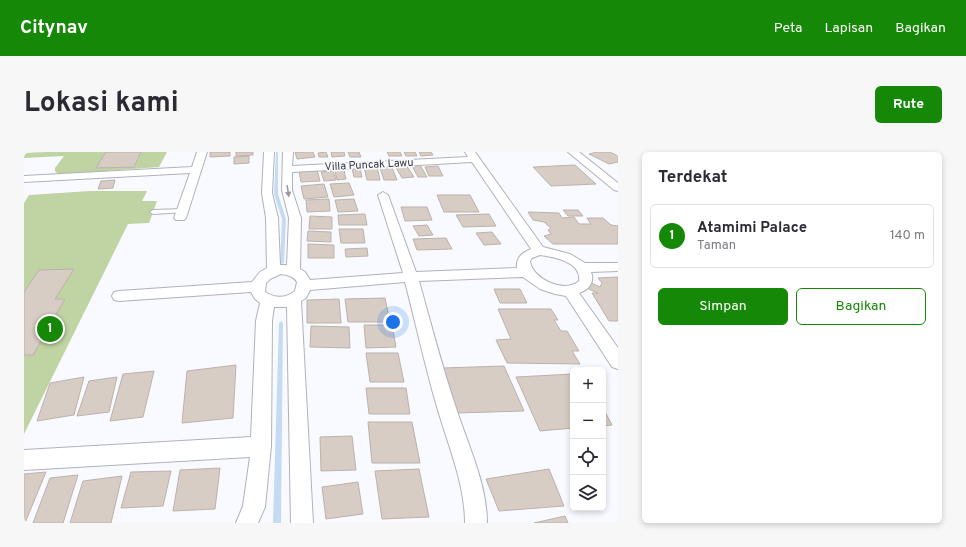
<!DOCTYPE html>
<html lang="id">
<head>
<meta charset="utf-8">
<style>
	:root { --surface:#fff; --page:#f7f7f7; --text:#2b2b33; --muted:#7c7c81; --line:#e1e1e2; --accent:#168807 }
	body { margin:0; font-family:Overpass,sans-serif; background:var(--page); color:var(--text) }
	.controls { position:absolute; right:12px; bottom:12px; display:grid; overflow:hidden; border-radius:6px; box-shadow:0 2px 6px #0003 }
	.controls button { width:36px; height:36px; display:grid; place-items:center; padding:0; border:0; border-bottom:1px solid var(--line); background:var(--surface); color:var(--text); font:20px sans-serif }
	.you { position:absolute; left:369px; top:170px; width:14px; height:14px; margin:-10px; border:3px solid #fff; border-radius:50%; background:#1a73e8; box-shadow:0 0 0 6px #1a73e833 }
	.badge { display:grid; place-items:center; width:26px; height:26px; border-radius:50%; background:var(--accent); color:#fff; font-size:13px; font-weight:700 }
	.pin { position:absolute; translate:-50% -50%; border:2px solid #fff; box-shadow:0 1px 4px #0006 }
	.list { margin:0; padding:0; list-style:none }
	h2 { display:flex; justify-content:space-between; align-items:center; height:52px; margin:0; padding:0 16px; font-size:17px }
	h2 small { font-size:13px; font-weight:400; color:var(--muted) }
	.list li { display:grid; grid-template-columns:26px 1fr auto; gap:12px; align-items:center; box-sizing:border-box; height:64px; margin:0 8px 8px; padding:0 8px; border:1px solid var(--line); border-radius:6px }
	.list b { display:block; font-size:15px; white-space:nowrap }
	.list p { margin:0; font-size:13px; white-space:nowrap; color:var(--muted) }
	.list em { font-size:13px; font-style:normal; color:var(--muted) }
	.actions { display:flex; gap:8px; padding:12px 16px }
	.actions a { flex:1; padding:9px 0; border:1px solid var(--accent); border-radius:6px; text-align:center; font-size:14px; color:var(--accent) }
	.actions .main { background:var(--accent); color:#fff }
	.icon { flex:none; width:22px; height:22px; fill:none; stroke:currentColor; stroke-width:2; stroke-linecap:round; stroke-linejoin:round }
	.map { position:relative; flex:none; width:594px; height:371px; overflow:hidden; border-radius:6px }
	header { display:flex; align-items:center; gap:24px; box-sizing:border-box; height:56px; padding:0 20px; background:var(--accent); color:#fff }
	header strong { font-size:19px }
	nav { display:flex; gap:22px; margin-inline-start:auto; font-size:14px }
	.intro { display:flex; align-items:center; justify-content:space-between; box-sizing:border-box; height:96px; padding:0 24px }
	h1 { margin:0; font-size:28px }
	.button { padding:10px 18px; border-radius:6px; background:var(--accent); color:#fff; font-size:14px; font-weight:700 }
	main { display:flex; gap:24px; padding:0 24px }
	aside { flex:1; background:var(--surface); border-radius:6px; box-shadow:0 2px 6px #0003 }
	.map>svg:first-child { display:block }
	.green { fill:#c0d3a2 }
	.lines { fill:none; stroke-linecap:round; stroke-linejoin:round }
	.stream { fill:#c4dbf3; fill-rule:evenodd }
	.building { fill:#d7cdc5; stroke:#bcb2aa }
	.lane-casing { stroke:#afb2bd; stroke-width:2 }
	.street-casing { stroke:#afb2bd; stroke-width:2 }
	.lane { fill:#fff; fill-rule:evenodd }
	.street { fill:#fff; fill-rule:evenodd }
	.oneway { fill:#9a9a9c }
	.labels { text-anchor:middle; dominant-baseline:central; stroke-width:3.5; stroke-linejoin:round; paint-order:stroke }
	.far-street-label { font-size:11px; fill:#34353a; stroke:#f8faff }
</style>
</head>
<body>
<header>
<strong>Citynav</strong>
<nav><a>Peta</a><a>Lapisan</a><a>Bagikan</a></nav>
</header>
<div class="intro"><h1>Lokasi kami</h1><a class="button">Rute</a></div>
<main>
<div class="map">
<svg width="594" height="371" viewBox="0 0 594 371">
	<rect width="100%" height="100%" fill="#f8faff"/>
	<g class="green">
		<path d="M23 0H143L135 15 40 22H34L31 19V16L40 4 0 6V1Z"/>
		<path d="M66 39H123L118 49H133L125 71 104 72 0 282V51L5 43Z"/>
	</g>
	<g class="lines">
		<g class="stream">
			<path d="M252 0H254V42L262 67 260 111 258 112 256 111 258 67 250 42Z"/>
			<path d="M257 169 259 171 257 371H249L255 171Z"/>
		</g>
	</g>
	<g class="building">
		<path d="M82 0H117L110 15 72 16Z"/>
		<path d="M186 0H206V4L186 5Z"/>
		<path d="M212 0H229V3L212 4Z"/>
		<path d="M271 0H289L291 5 273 7Z"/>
		<path d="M302 0 304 5H295L294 1Z"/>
		<path d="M307 0H320L321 4 308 5Z"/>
		<path d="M324 0H335L337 5H326Z"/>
		<path d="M363 0H376L378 4H365Z"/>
		<path d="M380 0H391L393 4H382Z"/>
		<path d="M395 0H407L409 3 397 4Z"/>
		<path d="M573 0H586L594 4V10L585 12 565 2Z"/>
		<path d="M225 4V11L210 12V5Z"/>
		<path d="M355 13H367L373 28H360Z"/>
		<path d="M382 13 390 25 378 26 371 14Z"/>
		<path d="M396 13 403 25H394L388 14Z"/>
		<path d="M551 13 572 32 527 34 509 15Z"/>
		<path d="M319 14 322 27 313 28 310 15Z"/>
		<path d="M414 14 419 24H405L401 15Z"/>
		<path d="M340 15H353L356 28H343Z"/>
		<path d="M328 16H336L338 25H330Z"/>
		<path d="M293 18 296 29 277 30 275 19Z"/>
		<path d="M309 19 312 28 300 29 297 20Z"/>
		<path d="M91 28 89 36 74 37 77 29Z"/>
		<path d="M325 31 330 43 310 45 306 32Z"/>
		<path d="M300 32 304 45 280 47 277 34Z"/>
		<path d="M413 43H446L455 60H420Z"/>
		<path d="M305 47 306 59 283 60 282 48Z"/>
		<path d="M330 47 334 59 314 60 311 48Z"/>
		<path d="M377 55H403L408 68 381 69Z"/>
		<path d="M539 58H554L559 64H544Z"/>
		<path d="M504 60 535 61 538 66 550 65 555 72H567L563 66H579L587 73 594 74V92H529L520 84 527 82 524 78 527 76 520 70 509 68Z"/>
		<path d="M341 62 343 73H315L314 63Z"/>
		<path d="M465 62 472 74 439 75 432 63Z"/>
		<path d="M286 64 308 65V77H285Z"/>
		<path d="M403 73 409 83 395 84 389 74Z"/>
		<path d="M315 77H339L341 91H317Z"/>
		<path d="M284 79 307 80V90L283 89Z"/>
		<path d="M468 80 477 92 460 93 452 81Z"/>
		<path d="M422 86 428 97 393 98 389 87Z"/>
		<path d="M284 92 310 93V106H284Z"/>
		<path d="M343 96 344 104 322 105 321 97Z"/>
		<path d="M50 117 31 147H41L9 203H0V140L15 118Z"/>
		<path d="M594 125V169H585L568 141H574L560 135 563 129 576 135 578 131 574 126Z"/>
		<path d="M470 137H496L503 151H476Z"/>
		<path d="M361 146 366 170H324L321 147Z"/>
		<path d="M315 147 317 171H283V148Z"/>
		<path d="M474 157H527L534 168H530L537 179H543L555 199H548L556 212 483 211 472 188 487 187Z"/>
		<path d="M340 173H368L372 195 342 196Z"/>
		<path d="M287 174 325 175 326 196 286 195Z"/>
		<path d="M342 201H374L380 230H346Z"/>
		<path d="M212 213 209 266 158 271 163 219Z"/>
		<path d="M480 214 500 259 432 261 418 216Z"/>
		<path d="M130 219 119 265 86 269 99 222Z"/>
		<path d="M549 222V276L516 279 492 225Z"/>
		<path d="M60 225 50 263 13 269 26 231Z"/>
		<path d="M93 225 85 260 53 264 65 229Z"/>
		<path d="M342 236H382L386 262H345Z"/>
		<path d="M579 256 588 273 579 274Z"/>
		<path d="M344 270H388L396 311H348Z"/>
		<path d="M328 284 332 318 297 319 296 285Z"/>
		<path d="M196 316 191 357 149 359 156 318Z"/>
		<path d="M395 317 405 365 358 367 351 319Z"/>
		<path d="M525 317 540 354 475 359 462 327Z"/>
		<path d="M147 319 139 354 97 356 107 320Z"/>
		<path d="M22 320 1 371H0V322Z"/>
		<path d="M54 323 39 371H9L26 326Z"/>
		<path d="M98 324 87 371H46L59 329Z"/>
		<path d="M334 330 339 362 302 367 298 335Z"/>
		<path d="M541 364 544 371H510Z"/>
	</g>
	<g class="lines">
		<g class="lane-casing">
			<path id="lane" d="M159 57 162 59 161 60 129 62 126 60 129 58Z"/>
		</g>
		<g class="street-casing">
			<g id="street">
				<path d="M173 0H183L162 66 160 68H152L150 66 166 21 0 30V24L168 15Z"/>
				<path d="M240 0H250L248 41 254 66 256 113H263L265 66 258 38 259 0H269L268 14 444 5 441 0H451L519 95 546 102 561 111H594V119L567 120C571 130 565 138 555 141L594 196V217L588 215 542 144 531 142 516 137 499 125 395 129C407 172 418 214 432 256 444 293 463 332 463 371H441C441 332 424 293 413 255 401 214 392 172 381 130L286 138 282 146 277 149 289 371H267L263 155H250L248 169 247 294 241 355 234 371H212L219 354 226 305 0 318V298L227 285 232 169 236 151 231 147 227 140 95 149 90 148 88 144 90 140 95 139 228 130 236 120 243 116 242 66 238 41ZM448 10 507 97C498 101 492 105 493 116L392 120 364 43 359 40 354 43 379 121 286 128 281 120 276 117 277 66 268 38V20ZM516 103C530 105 558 110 555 129 541 142 508 127 506 109L508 106ZM257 122C263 123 270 124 273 130L271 139C262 146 252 147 241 140L242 131 246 127Z"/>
				<path d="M544 0H555L594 31V39L590 38Z"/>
			</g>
		</g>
		<use href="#lane" class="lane"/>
		<use href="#street" class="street"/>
	</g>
	<defs><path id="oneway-solid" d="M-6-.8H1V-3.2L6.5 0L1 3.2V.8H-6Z"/></defs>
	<use class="oneway" href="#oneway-solid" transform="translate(264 39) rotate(81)"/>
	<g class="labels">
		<g class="far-street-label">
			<text transform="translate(345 13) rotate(-3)">Villa Puncak Lawu</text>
		</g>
	</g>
</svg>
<div class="controls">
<button>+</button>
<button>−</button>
<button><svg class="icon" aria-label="locate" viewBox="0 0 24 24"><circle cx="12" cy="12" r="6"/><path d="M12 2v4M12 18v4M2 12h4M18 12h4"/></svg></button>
<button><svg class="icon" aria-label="layers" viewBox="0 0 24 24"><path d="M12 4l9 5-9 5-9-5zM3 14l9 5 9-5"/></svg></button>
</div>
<div class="you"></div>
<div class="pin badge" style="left:26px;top:177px">1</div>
</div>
<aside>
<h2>Terdekat<small></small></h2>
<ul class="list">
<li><span class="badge">1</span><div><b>Atamimi Palace</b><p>Taman</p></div><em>140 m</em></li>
</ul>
<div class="actions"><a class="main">Simpan</a><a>Bagikan</a></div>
</aside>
</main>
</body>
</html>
